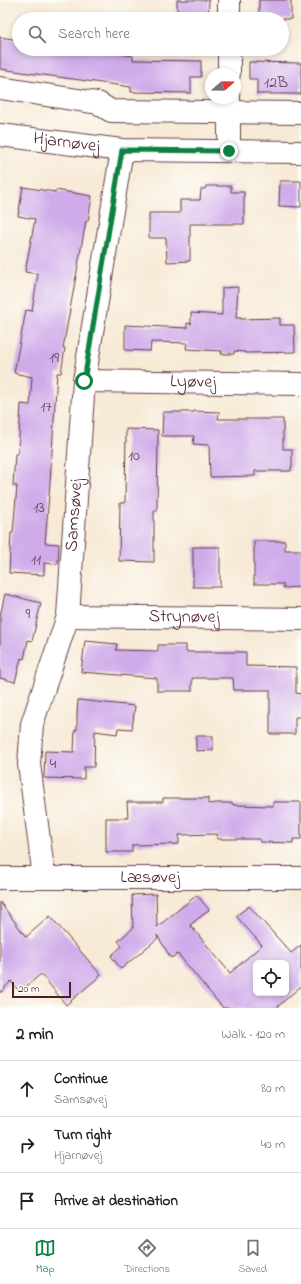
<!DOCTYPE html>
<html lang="en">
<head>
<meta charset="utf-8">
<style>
	:root { --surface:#fff; --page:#f2f2f2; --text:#202124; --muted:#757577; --line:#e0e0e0; --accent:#0b8043 }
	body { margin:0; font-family:"Indie Flower",sans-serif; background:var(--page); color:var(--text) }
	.controls { position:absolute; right:12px; bottom:12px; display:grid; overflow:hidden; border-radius:6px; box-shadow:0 2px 6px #0003 }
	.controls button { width:36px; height:36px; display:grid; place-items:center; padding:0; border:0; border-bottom:1px solid var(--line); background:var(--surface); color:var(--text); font:20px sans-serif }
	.compass { position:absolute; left:205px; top:68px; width:36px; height:36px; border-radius:50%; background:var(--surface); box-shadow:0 2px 6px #0003; rotate:70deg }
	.scale { position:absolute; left:12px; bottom:10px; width:59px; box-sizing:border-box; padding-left:4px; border:2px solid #4a1f2b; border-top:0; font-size:11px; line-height:14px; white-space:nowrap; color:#4a1f2b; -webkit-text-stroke:3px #fdfcf7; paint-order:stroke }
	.stop { position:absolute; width:12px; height:12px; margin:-9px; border:3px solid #0b8043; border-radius:50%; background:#fff }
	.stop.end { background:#0b8043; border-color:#fff; box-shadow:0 1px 4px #0008 }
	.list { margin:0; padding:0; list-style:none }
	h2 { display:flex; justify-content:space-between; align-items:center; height:52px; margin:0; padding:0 16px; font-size:17px }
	h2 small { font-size:13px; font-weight:400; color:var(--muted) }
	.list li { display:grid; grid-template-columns:26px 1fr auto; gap:12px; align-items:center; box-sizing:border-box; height:56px; padding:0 16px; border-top:1px solid var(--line) }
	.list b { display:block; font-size:15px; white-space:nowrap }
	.list p { margin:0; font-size:13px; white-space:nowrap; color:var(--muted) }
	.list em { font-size:13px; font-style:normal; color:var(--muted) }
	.icon { flex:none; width:22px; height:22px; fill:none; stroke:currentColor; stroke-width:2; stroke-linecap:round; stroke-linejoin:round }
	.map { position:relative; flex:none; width:301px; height:1008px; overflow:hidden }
	.search { position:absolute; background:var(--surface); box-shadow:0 2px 6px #0003; left:12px; right:12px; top:12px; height:44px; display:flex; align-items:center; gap:10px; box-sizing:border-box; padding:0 14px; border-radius:22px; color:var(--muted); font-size:15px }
	.sheet { height:220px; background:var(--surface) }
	nav { display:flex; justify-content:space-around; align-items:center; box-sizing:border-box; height:56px; border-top:1px solid var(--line); background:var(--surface); font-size:11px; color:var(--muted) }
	nav a { display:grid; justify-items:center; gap:2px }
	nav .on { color:var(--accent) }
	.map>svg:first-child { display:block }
	.building { fill:#cfabea; fill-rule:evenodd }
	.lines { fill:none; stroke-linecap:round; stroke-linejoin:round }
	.minor-casing { stroke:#643d45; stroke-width:24 }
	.minor { stroke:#fff; stroke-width:22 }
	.route { stroke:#0b8043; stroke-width:5 }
	.labels { text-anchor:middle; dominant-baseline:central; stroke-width:3; stroke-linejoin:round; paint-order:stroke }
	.number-label { font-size:16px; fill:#6b425b }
	.street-label { font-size:18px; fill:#4a1f2b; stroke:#fdfcf7 }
</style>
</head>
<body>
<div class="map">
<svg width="301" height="1008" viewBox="0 0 301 1008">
	<rect width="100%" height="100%" fill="#fdfcf7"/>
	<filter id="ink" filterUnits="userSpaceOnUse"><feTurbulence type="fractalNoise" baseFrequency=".025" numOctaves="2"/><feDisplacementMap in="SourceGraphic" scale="8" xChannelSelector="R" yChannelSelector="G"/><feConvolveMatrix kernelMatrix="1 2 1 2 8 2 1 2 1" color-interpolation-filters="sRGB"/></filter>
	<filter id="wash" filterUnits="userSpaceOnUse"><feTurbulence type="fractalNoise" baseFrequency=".012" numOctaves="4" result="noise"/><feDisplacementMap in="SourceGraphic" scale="16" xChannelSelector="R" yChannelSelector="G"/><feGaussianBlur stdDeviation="0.9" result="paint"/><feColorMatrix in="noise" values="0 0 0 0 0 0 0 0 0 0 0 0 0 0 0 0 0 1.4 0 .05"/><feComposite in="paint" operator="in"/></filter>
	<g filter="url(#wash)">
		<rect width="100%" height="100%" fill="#f7ead6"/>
		<g id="blocks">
			<g class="building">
				<path d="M177 0H209L208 19H177Z"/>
				<rect x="259" y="0" width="32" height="19"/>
				<path d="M0 37 19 40V49H85L133 56V60L201 61V77H191V93L131 92V87L0 69Z"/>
				<path d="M249 62 301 63V94H257V79H249Z"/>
				<path d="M280 181H301V207L279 206Z"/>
				<path d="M206 186H231V192H244V224H190V261L167 262 166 238H149V213H180V200H200L201 189H205Z"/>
				<path d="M23 187 55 192 56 190 92 196 88 221H86L63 348H65L61 373H57L50 483 45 543 59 544 58 564 44 563V575L9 573 11 533H13L17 486H13L15 454H18L21 404 30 405 32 377 14 373 26 310 32 311 38 274 25 272 35 219 18 216Z"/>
				<path d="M238 287 236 318H241V319L280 318V325H294L295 352 245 353V352L234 351V354H221L222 351 186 349 187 343 151 342 150 351 125 350V325L187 328V323L191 324V313L222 315V288Z"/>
				<path d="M194 411 219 412 218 419H283V449H292V467H291V471H255V476L210 477 209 445 193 444 194 436H162L163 412H194Z"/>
				<path d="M126 429 158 430 157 511H154V562L119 561 120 503H125Z"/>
				<path d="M254 541H285V550H301V587L283 588V584H254Z"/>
				<rect x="193" y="547" width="27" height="40"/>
				<path d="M5 594 41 603 32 641 28 640 24 659 21 658 15 682 0 678V616Z"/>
				<path d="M85 641 117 644 116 650 158 651V645H186V652H246V666L296 667V693L301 694V717H295V734H270V690H234L233 678H192V691H157V678L81 672Z"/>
				<path d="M78 700 135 706 132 729 118 728 117 734 95 731 94 767H84V779L44 778 45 751 74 752 75 730H77V714Z"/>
				<path d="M196 736H213V750L196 751Z"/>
				<path d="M163 798H208V804L218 803H233V805L273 806V802H301V839H293V843L260 842V839H217V834L179 835V844L132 845V852H106V818H128L127 802H163Z"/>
				<path d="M156 894 157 927 197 895 209 910 190 925 230 973 262 945 236 916 249 906 291 953 301 945V986L276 1008H223L178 954 171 958 157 935 158 938 121 969 111 956 122 946 118 941 133 928 132 895ZM256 963H286V993H256Z"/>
				<path d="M0 902 26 937 50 916 101 975 66 1005 41 974 22 990 20 987 18 990 11 981 0 993Z"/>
			</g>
		</g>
	</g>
	<g filter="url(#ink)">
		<use href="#blocks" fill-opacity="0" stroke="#643d45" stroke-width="1"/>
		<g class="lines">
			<g class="minor-casing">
				<g id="minor">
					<path d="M229 0V19"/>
					<path d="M229 49V74"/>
					<path d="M0 88 98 103 111 111 301 113"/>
					<path id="s1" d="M0 135 122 150 301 152"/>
					<path d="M229 151V98"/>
					<path id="s2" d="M84 381 301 384"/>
					<path id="s3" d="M68 616 301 619"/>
					<path id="s4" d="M44 877 29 764 32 724 68 616 84 381 122 150"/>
					<path id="s5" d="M0 878H301"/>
				</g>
			</g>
			<use href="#minor" class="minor"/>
		</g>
	</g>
	<g class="lines" filter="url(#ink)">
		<path class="route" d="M84 381 122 150 229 151"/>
	</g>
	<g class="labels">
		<g class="number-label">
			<text x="276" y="83">12B</text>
			<text x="54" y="358">19</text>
			<text x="46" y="407">17</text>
			<text x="134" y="456">10</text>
			<text x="39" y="508">13</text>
			<text x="36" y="560">11</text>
			<text x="28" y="614">9</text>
			<text x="53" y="764">4</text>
		</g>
		<g class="street-label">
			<text stroke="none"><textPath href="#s1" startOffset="67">Hjarnøvej</textPath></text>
			<text stroke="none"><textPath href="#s2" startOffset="109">Lyøvej</textPath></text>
			<text stroke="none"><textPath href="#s4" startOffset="369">Samsøvej</textPath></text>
			<text stroke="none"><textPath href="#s3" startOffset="116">Strynøvej</textPath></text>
			<text stroke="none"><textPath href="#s5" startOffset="150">Læsøvej</textPath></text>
		</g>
	</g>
</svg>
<div class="controls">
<button><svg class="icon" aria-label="locate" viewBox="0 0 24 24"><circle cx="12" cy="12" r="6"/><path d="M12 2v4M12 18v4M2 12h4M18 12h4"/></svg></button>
</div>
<svg class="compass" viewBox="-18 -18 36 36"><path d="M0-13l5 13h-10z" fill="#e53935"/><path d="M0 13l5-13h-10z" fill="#757577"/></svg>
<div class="scale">20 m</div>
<div class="stop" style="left:84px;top:381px"></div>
<div class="stop end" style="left:229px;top:151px"></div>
<div class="search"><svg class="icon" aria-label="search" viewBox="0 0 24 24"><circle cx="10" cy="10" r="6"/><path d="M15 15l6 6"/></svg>Search here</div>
</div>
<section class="sheet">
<h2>2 min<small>Walk · 120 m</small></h2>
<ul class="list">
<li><svg class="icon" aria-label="ahead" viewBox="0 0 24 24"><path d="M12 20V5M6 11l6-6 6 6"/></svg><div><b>Continue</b><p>Samsøvej</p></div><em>80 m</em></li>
<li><svg class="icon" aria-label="right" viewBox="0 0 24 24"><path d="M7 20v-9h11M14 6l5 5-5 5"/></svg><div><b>Turn right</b><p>Hjarnøvej</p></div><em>40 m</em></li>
<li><svg class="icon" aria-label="arrive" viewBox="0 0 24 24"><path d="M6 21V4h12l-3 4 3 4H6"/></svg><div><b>Arrive at destination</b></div></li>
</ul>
</section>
<nav>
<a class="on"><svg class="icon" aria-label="map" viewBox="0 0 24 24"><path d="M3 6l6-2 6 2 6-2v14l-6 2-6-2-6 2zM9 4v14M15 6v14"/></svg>Map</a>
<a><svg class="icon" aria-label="directions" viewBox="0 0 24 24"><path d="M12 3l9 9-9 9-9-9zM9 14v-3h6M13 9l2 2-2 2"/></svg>Directions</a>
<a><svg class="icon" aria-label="saved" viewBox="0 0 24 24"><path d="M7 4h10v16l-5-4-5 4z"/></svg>Saved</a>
</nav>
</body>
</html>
